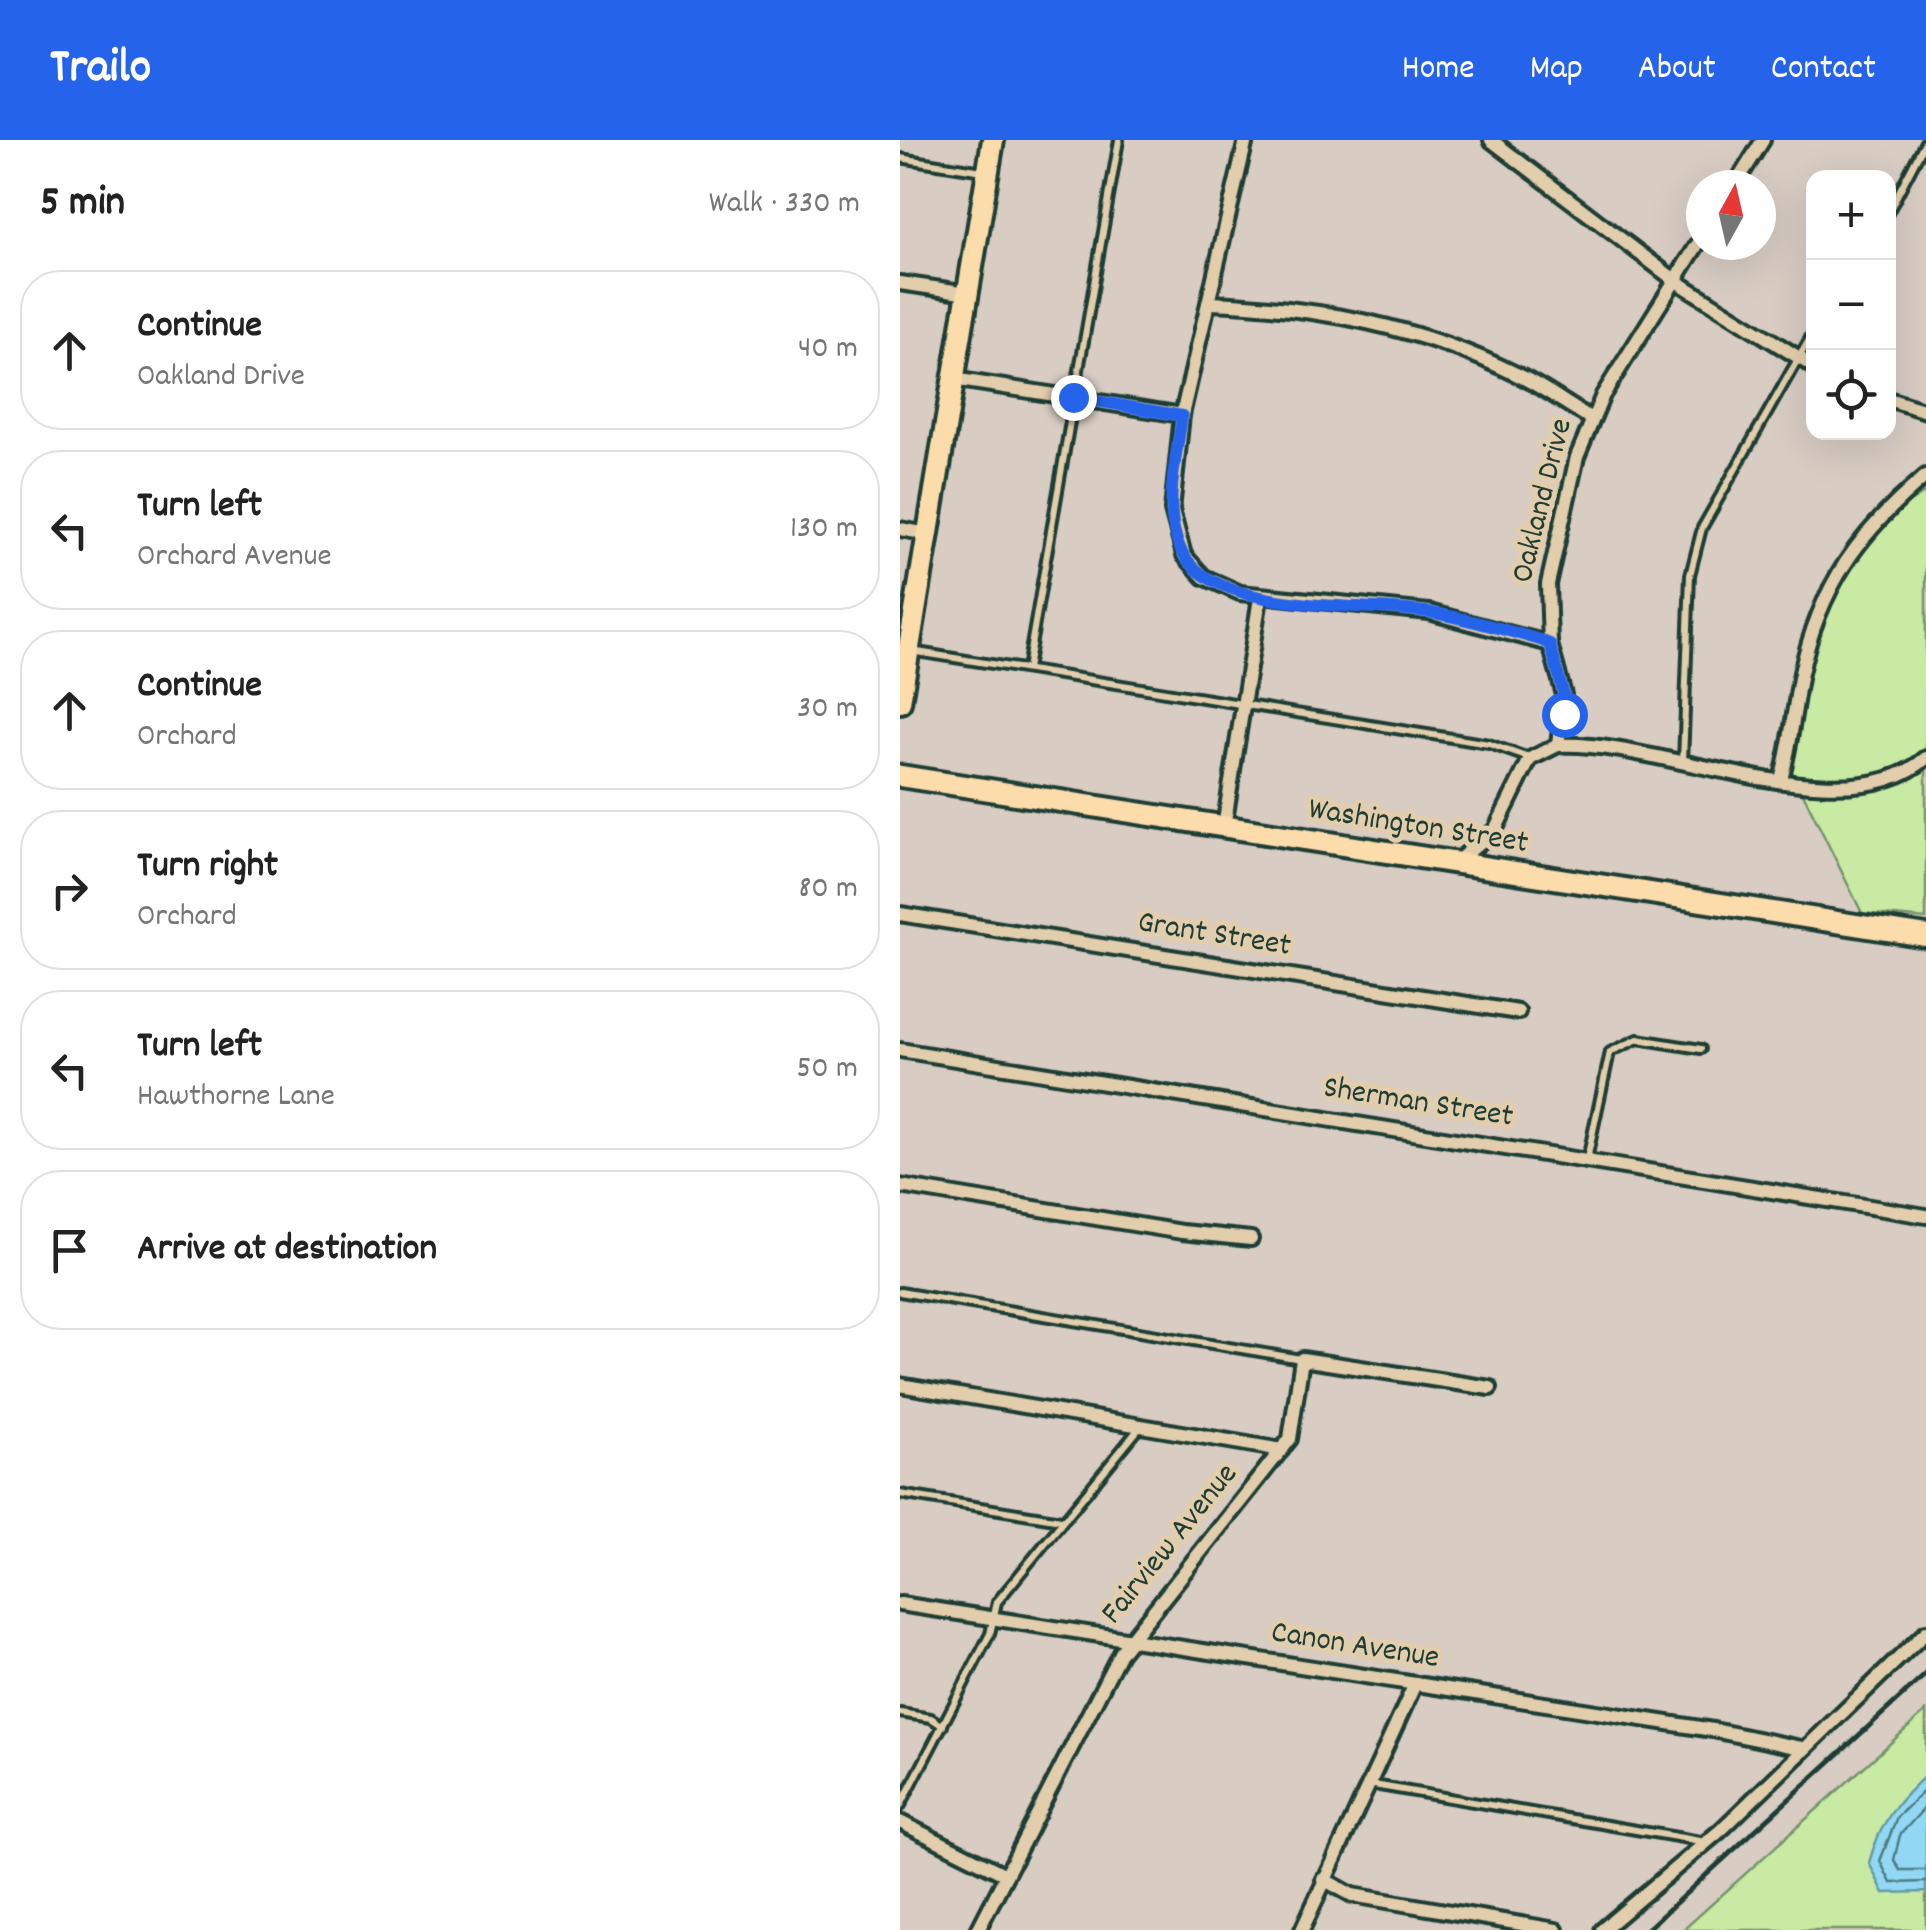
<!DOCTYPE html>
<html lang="en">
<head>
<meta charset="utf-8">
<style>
	:root { --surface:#fff; --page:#f6f6f6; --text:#222; --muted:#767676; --line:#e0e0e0; --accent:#2563eb }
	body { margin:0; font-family:Dekko,sans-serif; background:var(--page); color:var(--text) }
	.controls { position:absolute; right:30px; top:30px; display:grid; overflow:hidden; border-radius:20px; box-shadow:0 10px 40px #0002 }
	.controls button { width:90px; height:90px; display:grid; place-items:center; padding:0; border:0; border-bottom:2px solid var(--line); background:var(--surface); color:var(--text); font:50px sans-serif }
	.compass { position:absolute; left:786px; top:30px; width:90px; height:90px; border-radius:50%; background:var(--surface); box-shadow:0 10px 40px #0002; rotate:8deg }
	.stop { position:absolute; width:30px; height:30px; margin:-22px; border:8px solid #2563eb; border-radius:50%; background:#fff }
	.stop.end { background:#2563eb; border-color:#fff; box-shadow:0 2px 10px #0008 }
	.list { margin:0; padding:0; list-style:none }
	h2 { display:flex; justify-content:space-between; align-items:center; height:130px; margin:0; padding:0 40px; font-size:42px }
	h2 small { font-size:32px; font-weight:400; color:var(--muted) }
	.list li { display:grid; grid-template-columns:65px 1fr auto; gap:30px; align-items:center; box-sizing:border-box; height:160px; margin:0 20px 20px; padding:0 20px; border:2px solid var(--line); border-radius:40px }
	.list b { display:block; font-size:38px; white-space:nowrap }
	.list p { margin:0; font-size:32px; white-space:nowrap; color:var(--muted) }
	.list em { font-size:32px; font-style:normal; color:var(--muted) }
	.icon { flex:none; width:55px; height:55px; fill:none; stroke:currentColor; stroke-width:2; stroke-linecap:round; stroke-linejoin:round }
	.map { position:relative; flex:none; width:1026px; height:1790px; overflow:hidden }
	header { display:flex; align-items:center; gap:60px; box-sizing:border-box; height:140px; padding:0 50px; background:var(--accent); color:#fff }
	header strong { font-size:48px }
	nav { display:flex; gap:55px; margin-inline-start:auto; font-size:35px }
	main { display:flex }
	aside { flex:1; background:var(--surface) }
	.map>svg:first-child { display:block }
	.green { fill:#c9eaa3; stroke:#74946c; stroke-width:2.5 }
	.water { fill:#92d8f4; stroke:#649aa7; stroke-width:2.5 }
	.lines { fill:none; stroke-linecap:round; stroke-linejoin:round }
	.shore { stroke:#4d7b81; stroke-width:2.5 }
	.lane-casing { stroke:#1f3d34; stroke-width:14 }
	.street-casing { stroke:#1f3d34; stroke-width:20 }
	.primary-casing { stroke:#1f3d34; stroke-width:28 }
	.lane { stroke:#e2ceac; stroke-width:6 }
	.street { stroke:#e2ceac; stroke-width:12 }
	.primary { stroke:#fddcac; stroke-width:20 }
	.rail { stroke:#1f3d34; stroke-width:5 }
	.route { stroke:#2563eb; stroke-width:12 }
	.labels { text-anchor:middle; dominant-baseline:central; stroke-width:10; stroke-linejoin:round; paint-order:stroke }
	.street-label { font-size:32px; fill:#1f3d34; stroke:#e2ceac }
</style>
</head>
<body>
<header>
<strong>Trailo</strong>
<nav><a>Home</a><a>Map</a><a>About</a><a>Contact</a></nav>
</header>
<main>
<aside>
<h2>5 min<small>Walk · 330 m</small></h2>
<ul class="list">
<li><svg class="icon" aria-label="ahead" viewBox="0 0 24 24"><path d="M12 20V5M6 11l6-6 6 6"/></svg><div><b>Continue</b><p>Oakland Drive</p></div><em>40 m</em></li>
<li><svg class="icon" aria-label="left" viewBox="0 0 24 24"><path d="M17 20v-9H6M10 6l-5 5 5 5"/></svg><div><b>Turn left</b><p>Orchard Avenue</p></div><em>130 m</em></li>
<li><svg class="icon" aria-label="ahead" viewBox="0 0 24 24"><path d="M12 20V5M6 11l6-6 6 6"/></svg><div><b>Continue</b><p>Orchard</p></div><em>30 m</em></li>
<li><svg class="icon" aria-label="right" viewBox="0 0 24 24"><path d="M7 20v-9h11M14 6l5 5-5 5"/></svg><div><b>Turn right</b><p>Orchard</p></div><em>80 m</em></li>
<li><svg class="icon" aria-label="left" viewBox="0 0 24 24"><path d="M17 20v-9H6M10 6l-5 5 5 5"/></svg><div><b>Turn left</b><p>Hawthorne Lane</p></div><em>50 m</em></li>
<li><svg class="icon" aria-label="arrive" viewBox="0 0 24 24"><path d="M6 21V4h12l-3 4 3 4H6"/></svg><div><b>Arrive at destination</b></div></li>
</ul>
</aside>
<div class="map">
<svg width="1026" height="1790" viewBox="0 0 1026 1790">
	<rect width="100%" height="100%" fill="#d8ccc3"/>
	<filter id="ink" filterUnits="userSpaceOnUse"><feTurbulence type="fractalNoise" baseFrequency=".01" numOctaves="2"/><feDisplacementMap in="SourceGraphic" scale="20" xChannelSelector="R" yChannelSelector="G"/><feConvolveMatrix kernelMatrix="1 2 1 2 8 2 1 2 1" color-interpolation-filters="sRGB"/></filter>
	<g filter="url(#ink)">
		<g class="green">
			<path d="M1026 352V779L962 773 889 625 916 495 946 430 989 375Z"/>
			<path d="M1026 1571V1790H783Z"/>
		</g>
		<path class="water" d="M1026 1635V1752L984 1753 969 1723C980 1682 996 1663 1026 1635Z"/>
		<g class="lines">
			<g class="shore">
				<path d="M1026 1649 997 1677 980 1721 991 1743 1026 1742"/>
				<path d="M1026 1666 1000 1695 994 1720 1000 1730H1026"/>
			</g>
			<g class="lane-casing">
				<g id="lane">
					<path d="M0 18 83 31"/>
					<path d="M988 73 1026 0"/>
					<path d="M11 511 589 604 629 618"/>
					<path d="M127 529 219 0"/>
					<path d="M783 622 790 435 802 388 914 191"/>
					<path d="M687 1019 710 912 738 899 801 909"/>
					<path d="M0 1152 401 1219"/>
					<path d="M0 1354 161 1380"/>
					<path d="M0 1573 31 1578 43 1586"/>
					<path d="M468 1644 806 1702"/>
					<path d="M0 1667 90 1494 97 1462 241 1286"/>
				</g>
			</g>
			<g class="street-casing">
				<g id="street">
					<path d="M346 0 282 275 272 370 284 415 304 437 340 453 529 472 650 504"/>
					<path d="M591 0 776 141 914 227"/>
					<path d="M835 45 863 0"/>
					<path d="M0 143 68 153"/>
					<path d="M309 163C419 167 519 186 618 235 643 247 666 264 690 278"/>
					<path d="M53 239 282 275"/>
					<path d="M988 259 1026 271"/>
					<path d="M0 389 28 394"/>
					<path d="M658 605 664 555 650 504 648 444 677 317 703 255 801 99"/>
					<path d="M881 639C891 605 894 568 901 533 920 446 959 392 1026 336"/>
					<path d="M324 687 360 458"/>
					<path d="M555 723 595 690 630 619 658 605C757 599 946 690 1026 618"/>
					<path d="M0 774 618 872"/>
					<path d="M0 910 1026 1076"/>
					<path d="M0 1046 282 1092 351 1099"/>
					<path d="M0 1245 382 1310"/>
					<path d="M0 1464 813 1590 901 1608"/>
					<path d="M0 1682 106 1735"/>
					<path d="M423 1739 452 1755 656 1790"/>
					<path d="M78 1790 220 1513 390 1299 402 1219 590 1248"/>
					<path d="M402 1790 515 1544"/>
					<path d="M702 1790 821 1690 1026 1492"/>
				</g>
			</g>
			<g class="primary-casing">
				<g id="primary">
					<path d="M0 562 93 0"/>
					<path d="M0 636 1026 796"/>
				</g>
			</g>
			<use href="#lane" class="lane"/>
			<use href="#street" class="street"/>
			<use href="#primary" class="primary"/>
			<path class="rail" d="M746 1790 1026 1534"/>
		</g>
	</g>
	<g class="lines" filter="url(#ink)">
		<path class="route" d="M173 257 282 276C277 317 261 373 282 412 317 476 462 462 527 472 566 478 602 489 640 500L650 504 664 555V574"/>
	</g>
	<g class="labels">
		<g class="street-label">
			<text transform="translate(644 361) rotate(-76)">Oakland Drive</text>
			<text transform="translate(518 688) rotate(9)">Washington Street</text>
			<text transform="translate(314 796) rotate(9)">Grant Street</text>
			<text transform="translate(518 964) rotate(9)">Sherman Street</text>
			<text transform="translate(271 1405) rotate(-51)">Fairview Avenue</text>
			<text transform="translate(455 1507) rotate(9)">Canon Avenue</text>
		</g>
	</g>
</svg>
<div class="controls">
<button>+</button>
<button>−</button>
<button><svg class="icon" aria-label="locate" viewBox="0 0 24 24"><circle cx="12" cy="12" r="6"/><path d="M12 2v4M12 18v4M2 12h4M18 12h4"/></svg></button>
</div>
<svg class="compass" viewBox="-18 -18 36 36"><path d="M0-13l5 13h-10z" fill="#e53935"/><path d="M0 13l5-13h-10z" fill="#767676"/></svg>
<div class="stop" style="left:664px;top:574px"></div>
<div class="stop end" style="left:173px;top:257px"></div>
</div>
</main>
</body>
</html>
